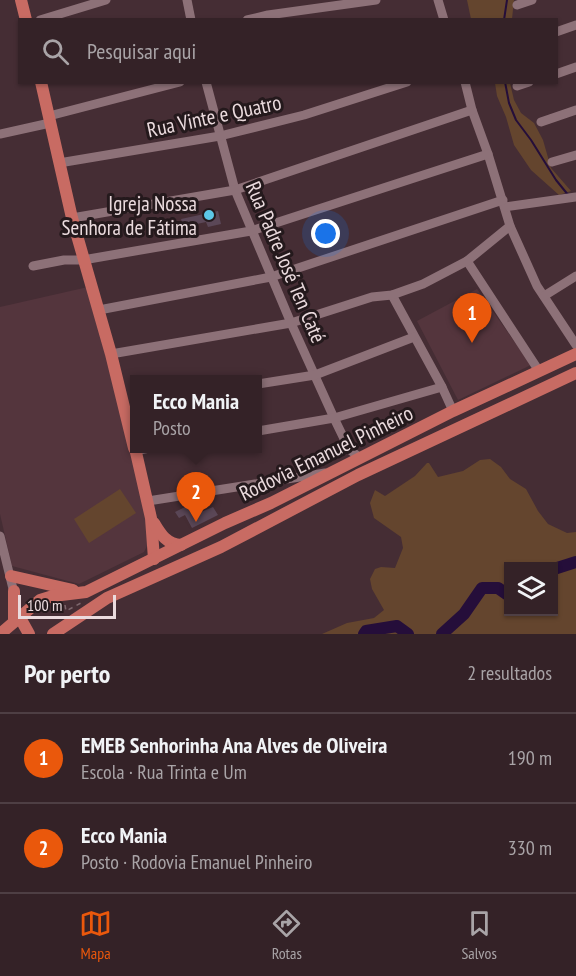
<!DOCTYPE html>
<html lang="pt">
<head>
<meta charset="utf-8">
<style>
	:root { --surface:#342227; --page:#3f2f33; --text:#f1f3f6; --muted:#a9a4a7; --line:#4e3f44; --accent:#ea580c }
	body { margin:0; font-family:"PT Sans Narrow",sans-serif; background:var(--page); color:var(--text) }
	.controls { position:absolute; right:18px; bottom:18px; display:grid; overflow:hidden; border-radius:0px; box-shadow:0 2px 4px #0004 }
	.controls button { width:54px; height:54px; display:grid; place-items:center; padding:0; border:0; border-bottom:2px solid var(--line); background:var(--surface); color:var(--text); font:30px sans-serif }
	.scale { position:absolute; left:18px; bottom:15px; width:98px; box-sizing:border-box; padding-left:6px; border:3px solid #ebdbde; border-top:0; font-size:16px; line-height:21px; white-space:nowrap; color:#ebdbde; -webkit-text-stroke:4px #24191c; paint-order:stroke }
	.you { position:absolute; left:326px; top:234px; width:21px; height:21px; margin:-15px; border:4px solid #fff; border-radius:50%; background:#1a73e8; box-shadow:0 0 0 9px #1a73e833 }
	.badge { display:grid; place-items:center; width:39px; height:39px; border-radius:50%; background:var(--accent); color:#fff; font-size:20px; font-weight:700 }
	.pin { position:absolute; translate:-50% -50px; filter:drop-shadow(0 2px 3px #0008) }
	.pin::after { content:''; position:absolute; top:32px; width:21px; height:18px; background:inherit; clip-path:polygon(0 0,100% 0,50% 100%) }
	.popup { position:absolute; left:130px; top:375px; width:132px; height:78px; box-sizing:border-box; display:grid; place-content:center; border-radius:0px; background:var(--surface); filter:drop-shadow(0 2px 4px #0005); font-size:20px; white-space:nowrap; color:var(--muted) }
	.popup b { font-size:22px; color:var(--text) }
	.popup::after { content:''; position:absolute; left:50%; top:100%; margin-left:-12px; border:12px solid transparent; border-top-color:var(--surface) }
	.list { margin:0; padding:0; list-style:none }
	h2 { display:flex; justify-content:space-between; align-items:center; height:78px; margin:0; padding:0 24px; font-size:26px }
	h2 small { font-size:20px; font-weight:400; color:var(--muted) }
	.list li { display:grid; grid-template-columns:39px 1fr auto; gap:18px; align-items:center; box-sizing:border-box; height:90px; padding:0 24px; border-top:2px solid var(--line) }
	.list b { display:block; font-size:22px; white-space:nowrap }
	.list p { margin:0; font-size:20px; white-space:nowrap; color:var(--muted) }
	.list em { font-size:20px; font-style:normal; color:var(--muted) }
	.icon { flex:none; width:33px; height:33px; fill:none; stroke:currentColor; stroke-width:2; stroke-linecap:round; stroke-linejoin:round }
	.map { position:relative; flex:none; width:576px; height:634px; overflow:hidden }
	.search { position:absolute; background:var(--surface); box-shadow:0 2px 4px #0004; left:18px; right:18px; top:18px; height:66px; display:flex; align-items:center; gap:15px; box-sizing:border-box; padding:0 21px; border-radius:0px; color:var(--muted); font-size:22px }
	.sheet { height:258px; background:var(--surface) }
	nav { display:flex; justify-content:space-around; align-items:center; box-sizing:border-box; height:84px; border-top:2px solid var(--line); background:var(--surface); font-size:16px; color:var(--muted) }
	nav a { display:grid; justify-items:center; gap:3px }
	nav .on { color:var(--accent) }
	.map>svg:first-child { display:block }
	.built { fill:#54353d }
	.green { fill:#64452e; fill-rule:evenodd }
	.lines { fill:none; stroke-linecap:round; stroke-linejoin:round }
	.stream { stroke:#250e3a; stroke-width:2 }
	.river { stroke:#250e3a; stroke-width:12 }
	.building { fill:#5b4757 }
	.path { stroke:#7d676d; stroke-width:1.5; stroke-dasharray:4.5 4.5; stroke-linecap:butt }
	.minor { stroke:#8d7178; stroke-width:9 }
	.major { stroke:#c86b63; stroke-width:12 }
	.poi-dot { fill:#5cc7e7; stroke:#24191c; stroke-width:2 }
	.labels { text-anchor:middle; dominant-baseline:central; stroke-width:6; stroke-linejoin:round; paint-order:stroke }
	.street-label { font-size:21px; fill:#ebdbde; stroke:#24191c }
	.poi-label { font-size:21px; fill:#ebdbde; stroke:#24191c; text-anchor:end }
</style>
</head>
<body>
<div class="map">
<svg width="576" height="634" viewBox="0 0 576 634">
	<rect width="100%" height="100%" fill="#452d34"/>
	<g class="built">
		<path d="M88 287 151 531 149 542 144 552 79 584 12 566 0 514V307Z"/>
		<path d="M477 289 531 365 458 400 417 321Z"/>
	</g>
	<g class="green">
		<path d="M467 0H514L512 19H471Z"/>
		<path d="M495 83H510L514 100 521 113 534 123 543 140 551 168 571 191 559 195 531 170 514 145 506 117 497 96Z"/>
		<path d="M490 459 501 467 510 479 526 489 538 511 548 524 567 533 576 532V634H322L347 623 374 618 384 610 372 589 370 579 375 569 381 567 395 568 403 548 401 537 374 518 370 503 375 490 385 496 415 476 427 463H429L438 477 463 471 480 460ZM508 566H554V612H508Z"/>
		<path d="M120 489 136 513 89 543 74 519Z"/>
	</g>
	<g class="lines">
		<g class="stream">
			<path d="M504 20 507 0"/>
			<path d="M505 82 509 103 516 120 531 140 556 180 569 196"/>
		</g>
		<g class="river">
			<path d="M554 569 576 562"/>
			<path d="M364 634 366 631 397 626 408 634"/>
			<path d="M442 634 464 614 482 588H498L508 595"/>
		</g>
	</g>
	<g class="building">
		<path d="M218 211 221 224 208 227 206 222 183 227 181 219Z"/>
		<path d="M189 505 196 514 213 507 218 515 192 528 185 515 179 518 175 512Z"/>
	</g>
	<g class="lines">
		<path class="path" d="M65 605 66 611 81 603"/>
		<g class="minor">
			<path d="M187 0 191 20"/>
			<path d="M438 0 444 20"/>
			<path d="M517 5 532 0"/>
			<path d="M40 20 106 0"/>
			<path d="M247 20 268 15 376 0"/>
			<path d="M556 32 576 25"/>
			<path d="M556 74 576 67"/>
			<path d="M206 82 235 190 291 323 334 418 349 449 360 458"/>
			<path d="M465 82 472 110 488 154 510 226 537 286 576 345"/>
			<path d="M517 86 529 82"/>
			<path d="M49 116 180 82"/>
			<path d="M541 122 576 110"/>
			<path d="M0 134 50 123"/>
			<path d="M552 162 576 155"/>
			<path d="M59 163 220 136 304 115 407 82"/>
			<path d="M505 207 576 197"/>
			<path d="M72 218 235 190 472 110"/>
			<path d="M467 261 539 371"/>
			<path d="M33 266 64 260H83L251 231 488 154"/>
			<path d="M392 295 442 387 453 411"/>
			<path d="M544 296 576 276"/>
			<path d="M99 310 271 277 503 200"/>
			<path d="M111 354 291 323 372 297 392 295 423 284 467 261 510 226"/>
			<path d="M258 384 315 375 414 337"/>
			<path d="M258 431 334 418 442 387"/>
			<path d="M135 451 149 448"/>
			<path d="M148 501 325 473"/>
			<path d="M0 536 15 597"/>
		</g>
		<g class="major">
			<path d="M21 0 26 20"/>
			<path d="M41 82 72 218 111 354 134 448"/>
			<path d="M135 448 151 518 154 559"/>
			<path d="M154 523C161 535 167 544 181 545"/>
			<path d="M11 576 73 590"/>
			<path d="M19 616 29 634"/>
			<path d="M14 621V591"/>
			<path d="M0 634 40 600 53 596 86 592 225 523 271 503 453 411 576 354"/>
			<path d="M53 634 107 598 221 547 358 475 576 373"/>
		</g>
	</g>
	<circle class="poi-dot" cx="209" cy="215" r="6"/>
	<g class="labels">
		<g class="street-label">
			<text transform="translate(214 116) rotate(-12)">Rua Vinte e Quatro</text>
			<text transform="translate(286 262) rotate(67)">Rua Padre José Ten Caté</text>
			<text transform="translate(326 453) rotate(-26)">Rodovia Emanuel Pinheiro</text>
		</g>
		<g class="poi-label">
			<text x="197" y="203">Igreja Nossa<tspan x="197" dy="24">Senhora de Fátima</tspan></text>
		</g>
	</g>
</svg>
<div class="controls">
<button><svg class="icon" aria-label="layers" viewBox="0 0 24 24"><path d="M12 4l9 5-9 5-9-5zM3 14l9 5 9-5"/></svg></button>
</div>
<div class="scale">100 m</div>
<div class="you"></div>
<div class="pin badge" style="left:472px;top:343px">1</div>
<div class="pin badge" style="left:196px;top:522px">2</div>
<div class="popup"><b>Ecco Mania</b>Posto</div>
<div class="search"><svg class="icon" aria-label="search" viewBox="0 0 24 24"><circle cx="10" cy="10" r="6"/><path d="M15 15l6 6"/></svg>Pesquisar aqui</div>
</div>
<section class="sheet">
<h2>Por perto<small>2 resultados</small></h2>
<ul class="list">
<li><span class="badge">1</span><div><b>EMEB Senhorinha Ana Alves de Oliveira</b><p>Escola · Rua Trinta e Um</p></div><em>190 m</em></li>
<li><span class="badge">2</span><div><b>Ecco Mania</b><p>Posto · Rodovia Emanuel Pinheiro</p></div><em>330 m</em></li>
</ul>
</section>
<nav>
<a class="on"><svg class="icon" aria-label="map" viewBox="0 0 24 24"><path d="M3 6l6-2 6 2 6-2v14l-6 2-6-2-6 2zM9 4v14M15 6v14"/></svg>Mapa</a>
<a><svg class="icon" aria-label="directions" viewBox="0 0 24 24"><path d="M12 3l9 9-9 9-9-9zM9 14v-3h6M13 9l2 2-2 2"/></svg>Rotas</a>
<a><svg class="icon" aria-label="saved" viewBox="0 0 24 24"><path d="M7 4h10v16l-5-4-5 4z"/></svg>Salvos</a>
</nav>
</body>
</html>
